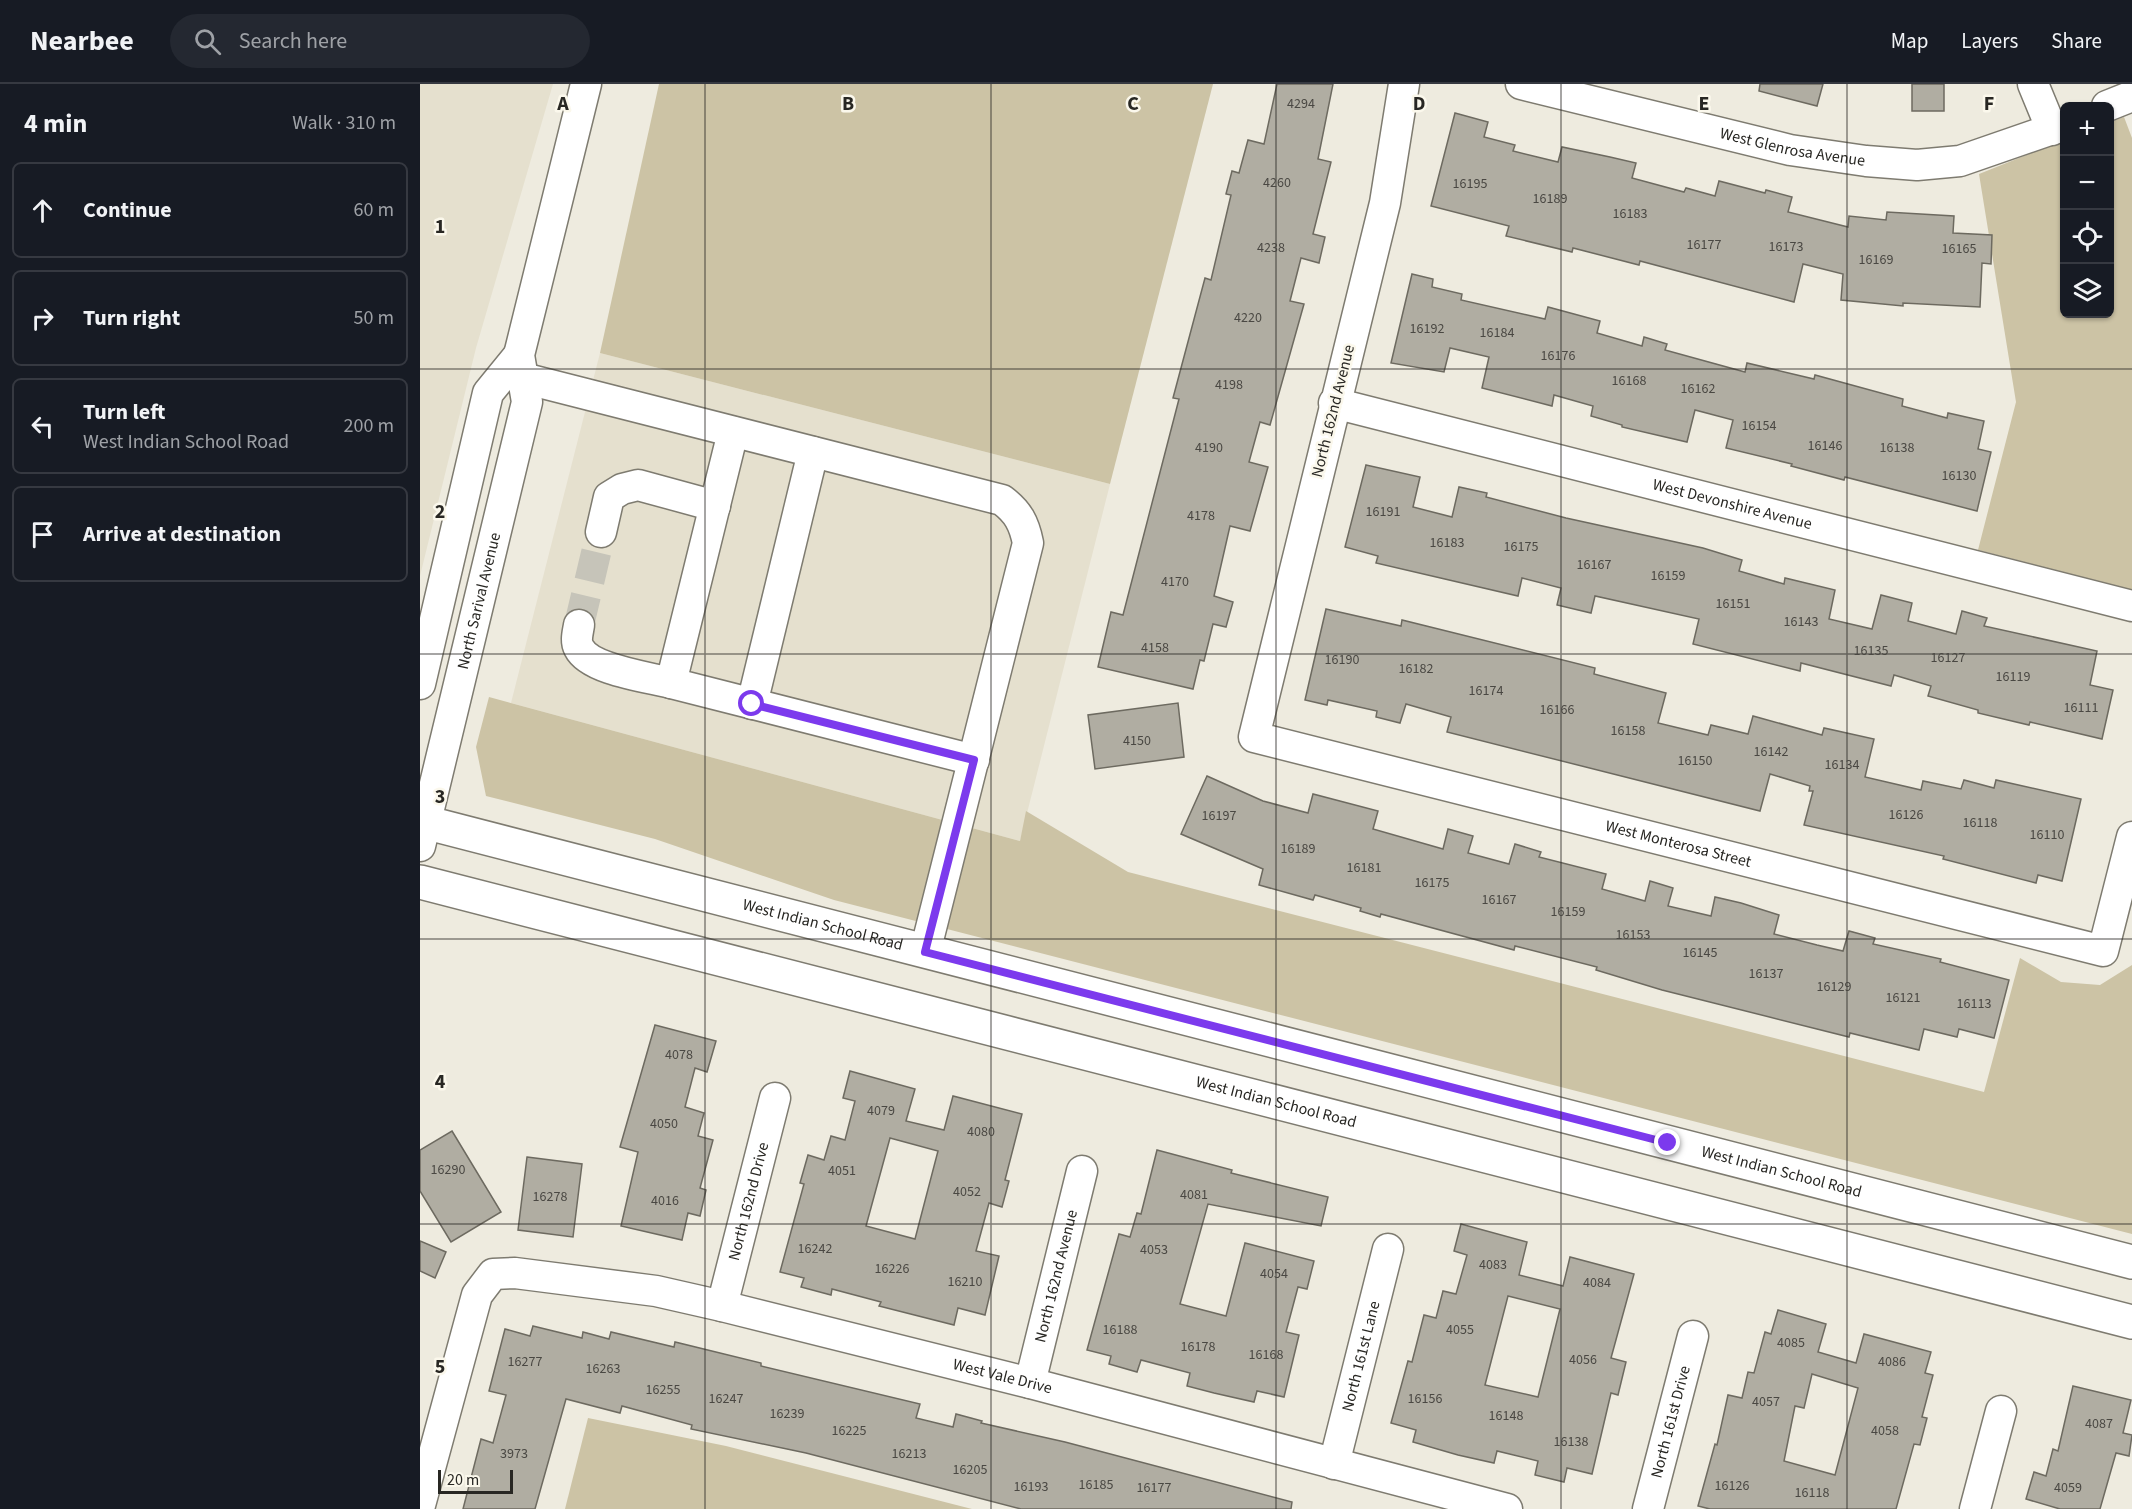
<!DOCTYPE html>
<html lang="en">
<head>
<meta charset="utf-8">
<style>
	:root { --surface:#171b24; --page:#242831; --text:#f1f3f6; --muted:#9ea1a6; --line:#363941 }
	body { margin:0; font-family:"Source Sans 3",sans-serif; background:var(--page); color:var(--text) }
	.controls { position:absolute; right:18px; top:18px; display:grid; overflow:hidden; border-radius:9px; box-shadow:0 2px 4px #0004 }
	.controls button { width:54px; height:54px; display:grid; place-items:center; padding:0; border:0; border-bottom:2px solid var(--line); background:var(--surface); color:var(--text); font:30px sans-serif }
	.scale { position:absolute; left:18px; bottom:15px; width:75px; box-sizing:border-box; padding-left:6px; border:3px solid #282723; border-top:0; font-size:16px; line-height:21px; white-space:nowrap; color:#282723; -webkit-text-stroke:4px #fbf8ec; paint-order:stroke }
	.stop { position:absolute; width:18px; height:18px; margin:-14px; border:4px solid #7c3aed; border-radius:50%; background:#fff }
	.stop.end { background:#7c3aed; border-color:#fff; box-shadow:0 2px 6px #0008 }
	.list { margin:0; padding:0; list-style:none }
	h2 { display:flex; justify-content:space-between; align-items:center; height:78px; margin:0; padding:0 24px; font-size:26px }
	h2 small { font-size:20px; font-weight:400; color:var(--muted) }
	.list li { display:grid; grid-template-columns:39px 1fr auto; gap:18px; align-items:center; box-sizing:border-box; height:96px; margin:0 12px 12px; padding:0 12px; border:2px solid var(--line); border-radius:9px }
	.list b { display:block; font-size:22px; white-space:nowrap }
	.list p { margin:0; font-size:20px; white-space:nowrap; color:var(--muted) }
	.list em { font-size:20px; font-style:normal; color:var(--muted) }
	.icon { flex:none; width:33px; height:33px; fill:none; stroke:currentColor; stroke-width:2; stroke-linecap:round; stroke-linejoin:round }
	.map { position:relative; flex:none; width:1712px; height:1425px; overflow:hidden }
	header { display:flex; align-items:center; gap:36px; box-sizing:border-box; height:84px; padding:0 30px; background:var(--surface); border-bottom:2px solid var(--line) }
	header strong { font-size:28px }
	nav { display:flex; gap:33px; margin-inline-start:auto; font-size:21px }
	.search { width:420px; height:54px; background:var(--page); display:flex; align-items:center; gap:15px; box-sizing:border-box; padding:0 21px; border-radius:33px; color:var(--muted); font-size:22px }
	main { display:flex }
	aside { flex:1; background:var(--surface) }
	.map>svg:first-child { display:block }
	.built { fill:#e5e0ce }
	.green { fill:#ccc3a5 }
	.building { fill:#b0ada2; stroke:#6d6a60; stroke-width:1.5; fill-rule:evenodd }
	.lines { fill:none; stroke-linecap:round; stroke-linejoin:round }
	.minor-tunnel { stroke:#c6c4b9; stroke-width:30; stroke-dasharray:30 15; stroke-linecap:butt }
	.minor-casing { stroke:#7e7b70; stroke-width:33 }
	.major-casing { stroke:#7e7b70; stroke-width:36 }
	.minor { stroke:#fff; stroke-width:30 }
	.major { stroke:#fff; stroke-width:33 }
	.route { stroke:#7c3aed; stroke-width:8 }
	.grid { fill:none; stroke:#282723; stroke-width:1.5; stroke-opacity:0.55 }
	.labels { text-anchor:middle; dominant-baseline:central; stroke-width:5; stroke-linejoin:round; paint-order:stroke }
	.number-label { font-size:14px; fill:#4a4843 }
	.street-label { font-size:16px; fill:#282723; stroke:#fbf8ec }
	.grid-label { font-size:20px; text-anchor:middle; font-weight:bold; fill:#282723; stroke:#fbf8ec; stroke-width:5; stroke-linejoin:round; paint-order:stroke }
</style>
</head>
<body>
<header>
<strong>Nearbee</strong>
<div class="search"><svg class="icon" aria-label="search" viewBox="0 0 24 24"><circle cx="10" cy="10" r="6"/><path d="M15 15l6 6"/></svg>Search here</div>
<nav><a>Map</a><a>Layers</a><a>Share</a></nav>
</header>
<main>
<aside>
<h2>4 min<small>Walk · 310 m</small></h2>
<ul class="list">
<li><svg class="icon" aria-label="ahead" viewBox="0 0 24 24"><path d="M12 20V5M6 11l6-6 6 6"/></svg><div><b>Continue</b></div><em>60 m</em></li>
<li><svg class="icon" aria-label="right" viewBox="0 0 24 24"><path d="M7 20v-9h11M14 6l5 5-5 5"/></svg><div><b>Turn right</b></div><em>50 m</em></li>
<li><svg class="icon" aria-label="left" viewBox="0 0 24 24"><path d="M17 20v-9H6M10 6l-5 5 5 5"/></svg><div><b>Turn left</b><p>West Indian School Road</p></div><em>200 m</em></li>
<li><svg class="icon" aria-label="arrive" viewBox="0 0 24 24"><path d="M6 21V4h12l-3 4 3 4H6"/></svg><div><b>Arrive at destination</b></div></li>
</ul>
</aside>
<div class="map">
<svg width="1712" height="1425" viewBox="0 0 1712 1425">
	<rect width="100%" height="100%" fill="#eeebdf"/>
	<g class="built">
		<path d="M0 0H133L56 264 0 492Z"/>
		<path d="M180 269 690 400 600 757 91 619Z"/>
	</g>
	<g class="green">
		<path d="M239 0H793L690 400 180 269Z"/>
		<path d="M1704 33 1712 54V506L1558 466 1596 318 1559 90 1644 56V230H1690V38Z"/>
		<path d="M69 613 600 757 606 727 708 788 1564 1008 1600 874 1641 898 1680 901 1712 881V1150L414 816 235 755 66 712 56 663Z"/>
		<path d="M168 1334 306 1362 552 1425H145Z"/>
	</g>
	<g class="building">
		<path d="M857 0H913L898 75 911 78 893 150 905 153 899 179 881 174 870 217 884 220 850 341 840 338 829 378 848 383 830 447 810 442 794 512 813 518 806 543 793 540 784 577 780 576 773 605 678 583 691 528 703 531 759 315 753 314 785 194 791 196 811 111 806 110 812 87 819 89 828 56 844 60Z"/>
		<path d="M1340 0H1403L1397 22 1339 7Z"/>
		<rect x="1492" y="0" width="32" height="27"/>
		<path d="M1035 29 1068 38 1064 53 1095 61 1093 67 1138 78 1142 63 1190 73 1216 79 1212 94 1264 108 1266 104 1295 112 1299 97 1345 109 1346 106 1372 113 1368 128 1428 143 1429 132 1466 136 1467 128 1534 132 1533 149 1572 151 1571 180 1562 179 1560 223 1483 219V222L1421 216 1423 190 1383 180 1374 218 1220 177 1219 181 1153 164 1152 168 1086 152 1089 142 1011 122Z"/>
		<path d="M992 190 1013 195 1012 203 1042 210 1041 216 1125 235 1128 223 1180 237 1177 249 1222 262 1224 253 1247 260 1245 266 1325 288 1327 279 1394 295 1395 291 1483 315 1482 322 1527 334 1528 329 1564 337 1558 365 1571 368 1557 427 1425 393 1424 396 1371 382 1372 380 1306 364 1313 336 1275 326 1267 358 1202 343V341L1171 332 1173 322 1134 311 1132 322 1062 304 1069 273 1030 264 1024 288 971 279Z"/>
		<path d="M946 381 1000 393 993 423 1032 433 1039 403 1067 409 1066 413 1146 434 1283 464 1322 476 1319 487 1364 500 1365 494 1415 506 1409 535 1452 545 1461 511 1492 519 1488 537 1536 550 1542 527 1567 534 1564 542 1677 567 1670 601 1693 606 1682 655 1610 638 1609 641 1558 629V626L1508 612 1511 602 1474 591 1471 602 1381 579 1380 587 1273 560 1279 535 1175 512 1171 529 1137 521 1141 504 1102 494 1098 512 956 479 958 472 925 463Z"/>
		<path d="M906 525 981 542 982 536 1175 584 1174 590 1246 609 1238 639 1288 651 1291 641 1328 650 1333 632 1402 651 1404 644 1454 655 1445 693 1501 706 1503 697 1541 705 1544 696 1574 704 1576 696 1661 715 1642 797 1618 791 1616 799 1523 775 1524 772 1384 741 1393 707H1389L1390 702 1350 690 1340 727 1027 648 1031 633 986 620 980 639 956 633 957 627 908 616 907 621 885 616Z"/>
		<path d="M758 619 764 673 675 685 668 631Z"/>
		<path d="M787 692 843 717 888 729 893 710 958 727 953 745 1023 765 1028 745 1053 752 1048 769 1089 780 1095 760 1121 768 1119 773 1186 790 1182 805 1225 817 1230 797 1253 804 1248 822 1291 832 1295 813 1321 819 1359 831 1354 850 1397 861 1423 867 1429 847 1455 854 1453 860 1521 875 1520 878 1589 896 1574 954 1539 945 1537 953 1504 945 1499 966 1430 949 1429 953 1242 906 1176 886 1177 883 1095 862 1094 866 961 830 960 833 940 827 941 824 895 811 893 816 839 801 843 785 761 750Z"/>
		<path d="M235 941 296 957 287 988 275 984 265 1023 284 1029 278 1052 293 1056 280 1104 286 1106 280 1132 268 1129 262 1156 201 1142 218 1068 200 1063Z"/>
		<path d="M430 987 495 1005 486 1037 524 1046 533 1012 602 1030 585 1096 589 1097 582 1123 569 1119 556 1167 579 1172 565 1231 538 1224 534 1241 459 1222 461 1218 412 1205 411 1211 381 1203 384 1194 360 1188 384 1100 380 1099 388 1071 404 1076 411 1052 425 1056 435 1017 423 1014ZM470 1054 518 1067 495 1155 446 1142Z"/>
		<path d="M32 1047 81 1128 31 1158 0 1107V1066Z"/>
		<path d="M737 1066 812 1086 811 1089 908 1113 901 1142 788 1120 760 1220 806 1232 825 1159 894 1177 887 1205 878 1203 866 1248 879 1251 864 1313 837 1307 834 1318 794 1309 767 1302 770 1289 721 1276 717 1288 689 1280 691 1272 667 1266 699 1150 710 1153 717 1129 721 1130Z"/>
		<path d="M107 1073 162 1080 153 1153 98 1146Z"/>
		<path d="M1041 1140 1107 1158 1099 1191 1143 1202 1150 1173 1214 1190 1191 1274 1206 1278 1198 1311 1191 1309 1172 1390 1147 1384 1144 1398 1115 1391 1118 1377 1077 1367 1074 1379 1038 1371 993 1358 996 1346 971 1339 988 1277 992 1278 1004 1231 1016 1234 1023 1207 1036 1210 1047 1171 1034 1167ZM1088 1212 1140 1225 1118 1313 1065 1301Z"/>
		<path d="M0 1157 26 1168 15 1194 0 1187Z"/>
		<path d="M1358 1226 1406 1240 1398 1268 1436 1279 1444 1250 1511 1268 1505 1289 1513 1291 1502 1333 1507 1334 1500 1361 1494 1360 1476 1425H1290L1278 1422 1295 1360 1297 1361 1308 1311 1322 1314 1328 1288 1334 1289 1345 1248 1351 1250ZM1392 1290 1438 1304 1415 1391 1364 1377 1375 1322 1384 1324Z"/>
		<path d="M113 1242 162 1254 163 1248 189 1255 191 1248 254 1263 255 1258 341 1279V1282L500 1320 496 1334 533 1343 536 1330 562 1337 561 1339 645 1358 872 1418 871 1425H601L386 1369 271 1345 272 1341 202 1322 200 1329 146 1315 115 1425H43L61 1355 73 1359 86 1311 69 1307 85 1245 110 1252Z"/>
		<path d="M1653 1302 1711 1316 1703 1349 1712 1351 1709 1372 1696 1369 1680 1425H1640L1606 1415 1614 1388 1626 1392 1633 1365 1638 1367Z"/>
	</g>
	<g class="lines">
		<path class="minor-tunnel" d="M159 541 181 448"/>
		<g class="minor-casing">
			<g id="minor">
				<path id="s1" d="M984 0 965 119 834 653 1683 867 1712 753"/>
				<path id="s2" d="M1101 0 1370 66 1446 77 1497 81 1540 77 1644 41"/>
				<path d="M1613 0 1632 46"/>
				<path d="M1687 22 1712 12"/>
				<path d="M103 294 582 416C598 428 604 439 608 459L505 868"/>
				<path id="s3" d="M914 319 1712 522"/>
				<path d="M313 348 251 599 554 676"/>
				<path d="M181 448 189 413 202 405 218 401 295 422"/>
				<path d="M159 541C158 548 155 557 159 564 170 586 228 593 251 599"/>
				<path d="M0 600 68 309 99 271"/>
				<path d="M332 620 393 368"/>
				<path id="s4" d="M0 762 107 318 99 271 166 0"/>
				<path id="s5" d="M302 1222 355 1014"/>
				<path id="s6" d="M610 1299 662 1087"/>
				<path id="s7" d="M914 1380 968 1165"/>
				<path id="s8" d="M0 1421 57 1211 73 1190 95 1189 236 1207 302 1222 610 1299 1087 1425"/>
				<path id="s9" d="M1228 1425 1273 1252"/>
				<path d="M1555 1425 1581 1327"/>
			</g>
		</g>
		<g class="major-casing">
			<g id="major">
				<path id="s10" d="M0 737 1712 1178"/>
				<path id="s11" d="M0 798 1712 1238"/>
			</g>
		</g>
		<use href="#minor" class="minor"/>
		<use href="#major" class="major"/>
	</g>
	<g class="lines">
		<path class="route" d="M332 620 554 676 505 868 1248 1059"/>
	</g>
	<path class="grid" d="M285 0V1425M571 0V1425M856 0V1425M1141 0V1425M1427 0V1425M0 285H1712M0 570H1712M0 855H1712M0 1140H1712"/>
	<g class="labels">
		<g class="number-label">
			<text x="881" y="20">4294</text>
			<text x="857" y="99">4260</text>
			<text x="1050" y="100">16195</text>
			<text x="1130" y="115">16189</text>
			<text x="1210" y="130">16183</text>
			<text x="1284" y="161">16177</text>
			<text x="1366" y="163">16173</text>
			<text x="851" y="164">4238</text>
			<text x="1539" y="165">16165</text>
			<text x="1456" y="176">16169</text>
			<text x="828" y="234">4220</text>
			<text x="1007" y="245">16192</text>
			<text x="1077" y="249">16184</text>
			<text x="1138" y="272">16176</text>
			<text x="1209" y="297">16168</text>
			<text x="809" y="301">4198</text>
			<text x="1278" y="305">16162</text>
			<text x="1339" y="342">16154</text>
			<text x="1405" y="362">16146</text>
			<text x="789" y="364">4190</text>
			<text x="1477" y="364">16138</text>
			<text x="1539" y="392">16130</text>
			<text x="963" y="428">16191</text>
			<text x="781" y="432">4178</text>
			<text x="1027" y="459">16183</text>
			<text x="1101" y="463">16175</text>
			<text x="1174" y="481">16167</text>
			<text x="1248" y="492">16159</text>
			<text x="755" y="498">4170</text>
			<text x="1313" y="520">16151</text>
			<text x="1381" y="538">16143</text>
			<text x="735" y="564">4158</text>
			<text x="1451" y="567">16135</text>
			<text x="1528" y="574">16127</text>
			<text x="922" y="576">16190</text>
			<text x="996" y="585">16182</text>
			<text x="1593" y="593">16119</text>
			<text x="1066" y="607">16174</text>
			<text x="1661" y="624">16111</text>
			<text x="1137" y="626">16166</text>
			<text x="1208" y="647">16158</text>
			<text x="717" y="657">4150</text>
			<text x="1351" y="668">16142</text>
			<text x="1275" y="677">16150</text>
			<text x="1422" y="681">16134</text>
			<text x="1486" y="731">16126</text>
			<text x="799" y="732">16197</text>
			<text x="1560" y="739">16118</text>
			<text x="1627" y="751">16110</text>
			<text x="878" y="765">16189</text>
			<text x="944" y="784">16181</text>
			<text x="1012" y="799">16175</text>
			<text x="1079" y="816">16167</text>
			<text x="1148" y="828">16159</text>
			<text x="1213" y="851">16153</text>
			<text x="1280" y="869">16145</text>
			<text x="1346" y="890">16137</text>
			<text x="1414" y="903">16129</text>
			<text x="1483" y="914">16121</text>
			<text x="1554" y="920">16113</text>
			<text x="259" y="971">4078</text>
			<text x="461" y="1027">4079</text>
			<text x="244" y="1040">4050</text>
			<text x="561" y="1048">4080</text>
			<text x="28" y="1086">16290</text>
			<text x="422" y="1087">4051</text>
			<text x="547" y="1108">4052</text>
			<text x="774" y="1111">4081</text>
			<text x="130" y="1113">16278</text>
			<text x="245" y="1117">4016</text>
			<text x="395" y="1165">16242</text>
			<text x="734" y="1166">4053</text>
			<text x="1073" y="1181">4083</text>
			<text x="472" y="1185">16226</text>
			<text x="854" y="1190">4054</text>
			<text x="545" y="1198">16210</text>
			<text x="1177" y="1199">4084</text>
			<text x="700" y="1246">16188</text>
			<text x="1040" y="1246">4055</text>
			<text x="1371" y="1259">4085</text>
			<text x="778" y="1263">16178</text>
			<text x="846" y="1271">16168</text>
			<text x="1163" y="1276">4056</text>
			<text x="105" y="1278">16277</text>
			<text x="1472" y="1278">4086</text>
			<text x="183" y="1285">16263</text>
			<text x="243" y="1306">16255</text>
			<text x="306" y="1315">16247</text>
			<text x="1005" y="1315">16156</text>
			<text x="1346" y="1318">4057</text>
			<text x="367" y="1330">16239</text>
			<text x="1086" y="1332">16148</text>
			<text x="1679" y="1340">4087</text>
			<text x="429" y="1347">16225</text>
			<text x="1465" y="1347">4058</text>
			<text x="1151" y="1358">16138</text>
			<text x="94" y="1370">3973</text>
			<text x="489" y="1370">16213</text>
			<text x="550" y="1386">16205</text>
			<text x="676" y="1401">16185</text>
			<text x="1312" y="1402">16126</text>
			<text x="611" y="1403">16193</text>
			<text x="734" y="1404">16177</text>
			<text x="1648" y="1404">4059</text>
			<text x="1392" y="1409">16118</text>
		</g>
		<g class="street-label">
			<text stroke="none"><textPath href="#s2" startOffset="279">West Glenrosa Avenue</textPath></text>
			<text transform="translate(913 327) rotate(-76)">North 162nd Avenue</text>
			<text stroke="none"><textPath href="#s3" startOffset="411">West Devonshire Avenue</textPath></text>
			<text stroke="none"><textPath href="#s4" startOffset="252">North Sarival Avenue</textPath></text>
			<text stroke="none"><textPath href="#s1" startOffset="1108">West Monterosa Street</textPath></text>
			<text stroke="none"><textPath href="#s10" startOffset="416">West Indian School Road</textPath></text>
			<text stroke="none"><textPath href="#s11" startOffset="884">West Indian School Road</textPath></text>
			<text stroke="none"><textPath href="#s10" startOffset="1406">West Indian School Road</textPath></text>
			<text stroke="none"><textPath href="#s5" startOffset="108">North 162nd Drive</textPath></text>
			<text stroke="none"><textPath href="#s6" startOffset="110">North 162nd Avenue</textPath></text>
			<text stroke="none"><textPath href="#s7" startOffset="111">North 161st Lane</textPath></text>
			<text stroke="none"><textPath href="#s8" startOffset="765">West Vale Drive</textPath></text>
			<text stroke="none"><textPath href="#s9" startOffset="90">North 161st Drive</textPath></text>
		</g>
	</g>
	<g class="grid-label">
		<text x="143" y="26">A</text>
		<text x="428" y="26">B</text>
		<text x="713" y="26">C</text>
		<text x="999" y="26">D</text>
		<text x="1284" y="26">E</text>
		<text x="1569" y="26">F</text>
		<text x="20" y="149">1</text>
		<text x="20" y="434">2</text>
		<text x="20" y="719">3</text>
		<text x="20" y="1004">4</text>
		<text x="20" y="1289">5</text>
	</g>
</svg>
<div class="controls">
<button>+</button>
<button>−</button>
<button><svg class="icon" aria-label="locate" viewBox="0 0 24 24"><circle cx="12" cy="12" r="6"/><path d="M12 2v4M12 18v4M2 12h4M18 12h4"/></svg></button>
<button><svg class="icon" aria-label="layers" viewBox="0 0 24 24"><path d="M12 4l9 5-9 5-9-5zM3 14l9 5 9-5"/></svg></button>
</div>
<div class="scale">20 m</div>
<div class="stop" style="left:332px;top:620px"></div>
<div class="stop end" style="left:1248px;top:1059px"></div>
</div>
</main>
</body>
</html>
